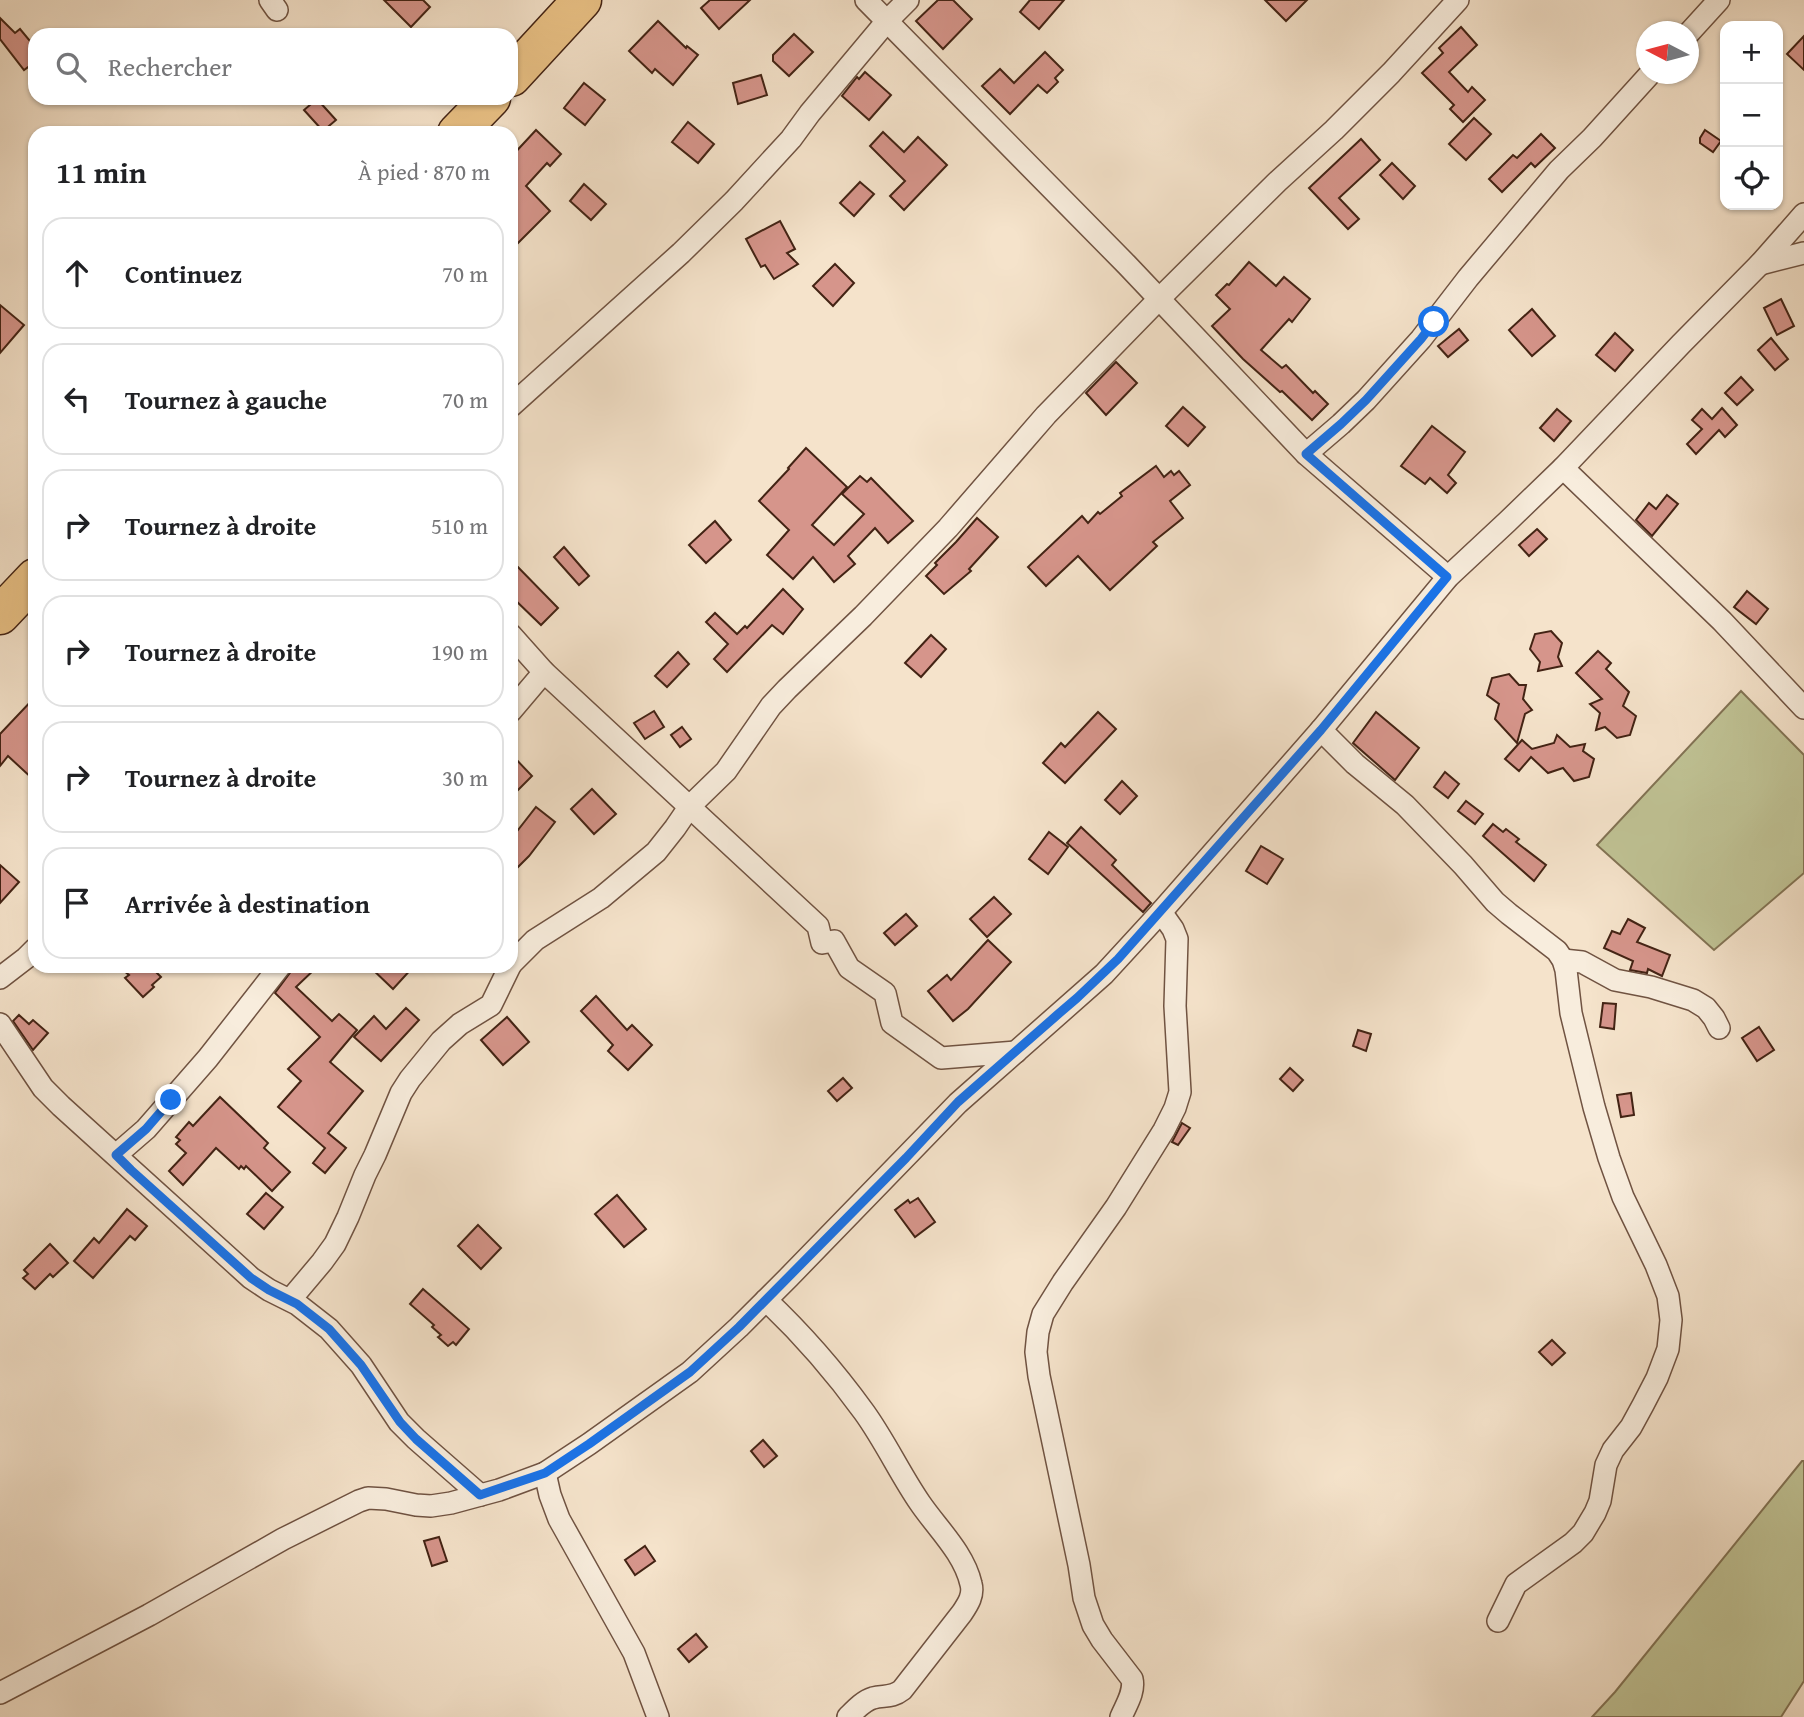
<!DOCTYPE html>
<html lang="fr">
<head>
<meta charset="utf-8">
<style>
	:root { --surface:#fff; --page:#f6f6f6; --text:#202124; --muted:#757577; --line:#e0e0e0 }
	body { margin:0; font-family:"Gentium Book Plus",serif; background:var(--page); color:var(--text) }
	.controls { position:absolute; right:21px; top:21px; display:grid; overflow:hidden; border-radius:14px; box-shadow:0 2px 5px #0004 }
	.controls button { width:63px; height:63px; display:grid; place-items:center; padding:0; border:0; border-bottom:2px solid var(--line); background:var(--surface); color:var(--text); font:35px sans-serif }
	.compass { position:absolute; left:1636px; top:21px; width:63px; height:63px; border-radius:50%; background:var(--surface); box-shadow:0 2px 5px #0004; rotate:276deg }
	.stop { position:absolute; width:21px; height:21px; margin:-16px; border:5px solid #1a73e8; border-radius:50%; background:#fff }
	.stop.end { background:#1a73e8; border-color:#fff; box-shadow:0 2px 7px #0008 }
	.list { margin:0; padding:0; list-style:none }
	h2 { display:flex; justify-content:space-between; align-items:center; height:91px; margin:0; padding:0 28px; font-size:30px }
	h2 small { font-size:23px; font-weight:400; color:var(--muted) }
	.list li { display:grid; grid-template-columns:46px 1fr auto; gap:21px; align-items:center; box-sizing:border-box; height:112px; margin:0 14px 14px; padding:0 14px; border:2px solid var(--line); border-radius:21px }
	.list b { display:block; font-size:26px; white-space:nowrap }
	.list em { font-size:23px; font-style:normal; color:var(--muted) }
	.icon { flex:none; width:38px; height:38px; fill:none; stroke:currentColor; stroke-width:2; stroke-linecap:round; stroke-linejoin:round }
	.map { position:relative; flex:none; width:1804px; height:1717px; overflow:hidden }
	.search { position:absolute; background:var(--surface); box-shadow:0 2px 5px #0004; left:28px; top:28px; width:490px; height:77px; display:flex; align-items:center; gap:18px; box-sizing:border-box; padding:0 24px; border-radius:21px; color:var(--muted); font-size:26px }
	.panel { position:absolute; background:var(--surface); box-shadow:0 2px 5px #0004; left:28px; top:126px; width:490px; height:847px; border-radius:21px }
	.map>svg:first-child { display:block }
	.green { fill:#c0c395; stroke:#827354; stroke-width:2 }
	.building { fill:#d6958b; stroke:#432314; stroke-width:2 }
	.lines { fill:none; stroke-linecap:round; stroke-linejoin:round }
	.street-casing { stroke:#705342; stroke-width:24 }
	.highway-casing { stroke:#432314; stroke-width:41 }
	.street { stroke:#f8eddd; stroke-width:21 }
	.highway { stroke:#eac286; stroke-width:38 }
	.route { stroke:#1a73e8; stroke-width:9 }
</style>
</head>
<body>
<div class="map">
<svg width="1804" height="1717" viewBox="0 0 1804 1717">
	<rect width="100%" height="100%" fill="#f5e3cb"/>
	<filter id="stains"><feTurbulence type="fractalNoise" baseFrequency=".00286" numOctaves="4"/><feColorMatrix values="0 0 0 0 .2 0 0 0 0 .09 0 0 0 0 .02 0 0 0 .5 -.17"/></filter>
	<radialGradient id="worn" r=".72"><stop offset=".6" stop-color="#630" stop-opacity="0"/><stop offset="1" stop-color="#630" stop-opacity=".3"/></radialGradient>
	<g class="green">
		<path d="M1741 691 1804 755V873L1714 950 1597 845Z"/>
		<path d="M1802 1461H1804V1681L1781 1717H1592L1615 1692Z"/>
	</g>
	<g class="building">
		<path d="M384 0H423L430 7 411 27Z"/>
		<path d="M710 0H750L719 29 701 8Z"/>
		<path d="M938 0H953L972 19 943 49 916 21Z"/>
		<path d="M1030 0H1064L1039 29 1020 12Z"/>
		<path d="M1265 0H1307L1286 21Z"/>
		<path d="M0 18 15 33 20 29 35 47V62L24 70 0 39Z"/>
		<path d="M658 21 686 48 687 46 698 55 673 85 655 69 652 73 629 51Z"/>
		<path d="M1461 27 1477 45 1449 72 1468 92 1472 87 1485 100 1463 122 1450 109 1454 105 1422 73 1443 53 1439 48Z"/>
		<path d="M794 34 813 52 789 76 773 61V55Z"/>
		<path d="M1804 36V70L1787 54Z"/>
		<path d="M1045 52 1063 70 1055 78 1058 82 1047 93 1038 85 1010 114 982 86 1000 69 1014 83Z"/>
		<path d="M865 72 891 95 869 120 842 96 857 77 859 79Z"/>
		<path d="M761 75 767 95 738 104 733 83Z"/>
		<path d="M584 83 605 100 585 125 564 108Z"/>
		<path d="M317 99 336 120 323 131 304 110Z"/>
		<path d="M1474 118 1491 134 1466 160 1449 144Z"/>
		<path d="M688 122 714 144 698 163 672 142Z"/>
		<path d="M536 130 561 154 550 166 547 163 526 186 550 211 511 250V157Z"/>
		<path d="M1705 130 1721 141 1713 152 1700 143V138Z"/>
		<path d="M883 132 904 152 918 137 947 165 904 210 890 196 905 181 870 146Z"/>
		<path d="M1541 134 1555 148 1535 167 1531 163 1502 192 1489 179 1513 155 1517 158Z"/>
		<path d="M1361 139 1380 160 1339 198 1359 219 1348 229 1309 188Z"/>
		<path d="M1392 163 1415 186 1403 199 1380 175Z"/>
		<path d="M860 182 874 194 854 216 840 203Z"/>
		<path d="M584 184 606 204 591 220 570 201Z"/>
		<path d="M780 221 795 249 787 253 798 264 774 279 765 265 761 267 746 239Z"/>
		<path d="M1249 262 1276 286 1284 277 1310 299 1292 322 1289 319 1261 350 1282 368 1286 365 1313 393 1315 391 1328 404 1312 420 1282 391 1280 392 1243 359 1212 326 1230 309 1216 295 1227 284 1229 285Z"/>
		<path d="M835 264 854 283 833 306 813 286Z"/>
		<path d="M1781 299 1794 326 1777 335 1764 308Z"/>
		<path d="M0 305 24 325 0 353Z"/>
		<path d="M1532 309 1555 336 1532 356 1509 330Z"/>
		<path d="M1459 329 1468 340 1448 357 1438 346Z"/>
		<path d="M1615 333 1633 350 1615 371 1596 355Z"/>
		<path d="M1771 338 1788 359 1775 370 1758 350Z"/>
		<path d="M1116 362 1137 383 1106 415 1086 393Z"/>
		<path d="M1741 377 1753 390 1737 405 1725 393Z"/>
		<path d="M1183 407 1205 427 1188 446 1166 426Z"/>
		<path d="M1722 408 1737 425 1725 437 1719 430 1696 454 1687 444 1702 429 1692 420 1702 409 1712 419Z"/>
		<path d="M1557 409 1571 421 1554 441 1540 428Z"/>
		<path d="M1432 426 1465 452 1448 475 1456 483 1447 493 1430 478 1425 484 1401 466Z"/>
		<path d="M806 448 847 487 812 525 834 545 864 514 842 494 860 476 867 482 871 478 913 521 888 543 875 528 848 556 855 564 834 582 813 557 793 579 767 555 789 530 759 501 789 469 788 468Z"/>
		<path d="M1156 466 1164 477 1171 471 1174 475 1179 471 1190 485 1170 501 1183 518 1153 542 1157 546 1110 590 1078 556 1046 586 1028 567 1082 516 1088 523 1098 512 1100 514 1122 496 1120 493Z"/>
		<path d="M1667 495 1678 504 1652 536 1636 520 1649 503 1656 509Z"/>
		<path d="M977 518 998 537 969 569 971 571 944 594 926 576 937 565 935 563 956 542Z"/>
		<path d="M715 521 731 540 706 563 689 545Z"/>
		<path d="M1537 529 1547 539 1529 556 1519 545Z"/>
		<path d="M564 547 589 576 579 585 554 557Z"/>
		<path d="M511 560 558 608 541 625 511 596Z"/>
		<path d="M783 589 803 609 783 634 772 625 727 672 714 659 728 644 706 622 715 613 737 634 745 626 747 628Z"/>
		<path d="M1747 591 1768 609 1756 624 1734 607Z"/>
		<path d="M1551 631 1562 643 1558 657 1562 666 1538 671 1540 662 1530 649 1535 634Z"/>
		<path d="M931 635 946 649 921 677 905 663Z"/>
		<path d="M1598 651 1611 663 1606 669 1629 692 1623 706 1636 716 1630 735 1617 738 1605 727 1596 730 1600 713 1590 704 1602 699 1576 673Z"/>
		<path d="M678 652 689 664 667 687 655 676Z"/>
		<path d="M1509 674 1519 685H1526L1523 699 1532 710 1525 714 1517 743 1495 719 1499 704 1487 695 1492 678Z"/>
		<path d="M35 697V781L8 756 0 766V734Z"/>
		<path d="M654 711 664 727 645 739 634 723Z"/>
		<path d="M1098 712 1116 729 1065 783 1043 763 1061 743 1065 747Z"/>
		<path d="M1376 712 1419 748 1395 780 1353 743Z"/>
		<path d="M682 727 691 739 680 747 671 735Z"/>
		<path d="M1557 735 1570 747 1585 744 1583 751 1594 759 1589 777 1574 781 1563 768 1548 773 1531 757 1519 771 1505 759 1522 740 1532 749 1554 743Z"/>
		<path d="M511 754 532 776 511 797Z"/>
		<path d="M1445 772 1459 784 1448 798 1434 787Z"/>
		<path d="M1122 781 1137 796 1120 814 1105 800Z"/>
		<path d="M592 789 616 814 594 834 571 809Z"/>
		<path d="M1466 801 1483 814 1475 824 1458 811Z"/>
		<path d="M536 807 555 822 529 856 511 874V839Z"/>
		<path d="M1493 824 1503 832 1506 829 1519 839 1516 842 1546 865 1534 881 1483 836Z"/>
		<path d="M1081 827 1116 860 1112 865 1151 903 1143 912 1067 843Z"/>
		<path d="M1049 832 1068 847 1048 874 1029 859Z"/>
		<path d="M1261 846 1283 859 1267 884 1246 871Z"/>
		<path d="M0 865 19 882 0 903Z"/>
		<path d="M994 897 1011 914 987 937 970 919Z"/>
		<path d="M906 914 917 926 895 945 884 933Z"/>
		<path d="M1628 919 1645 928 1637 942 1670 955 1662 976 1648 969 1647 973 1630 970 1633 961 1604 948 1612 931 1620 934Z"/>
		<path d="M988 940 1011 962 968 1009 953 1021 928 991 947 975 951 980Z"/>
		<path d="M118 966H150L161 977 152 985 154 987 143 997 125 978 129 975Z"/>
		<path d="M295 966H318L296 987 332 1021 339 1014 357 1030 330 1062 363 1091 328 1133 346 1148 325 1173 313 1163 325 1148 278 1107 301 1081 288 1069 320 1037 275 993Z"/>
		<path d="M369 966H414L393 989Z"/>
		<path d="M596 996 627 1030 632 1025 652 1045 628 1070 608 1051 613 1045 581 1011Z"/>
		<path d="M1603 1003 1616 1004 1614 1029 1600 1027Z"/>
		<path d="M406 1008 419 1020 381 1061 354 1037 374 1016 386 1029Z"/>
		<path d="M19 1015 29 1024 33 1020 48 1033 33 1050 13 1021Z"/>
		<path d="M507 1017 529 1042 503 1065 481 1040Z"/>
		<path d="M1759 1027 1774 1050 1757 1061 1742 1038Z"/>
		<path d="M1358 1030 1371 1034 1366 1051 1353 1046Z"/>
		<path d="M1290 1068 1303 1080 1293 1091 1280 1079Z"/>
		<path d="M843 1078 852 1088 837 1101 828 1091Z"/>
		<path d="M1631 1093 1634 1115 1621 1117 1617 1095Z"/>
		<path d="M220 1097 268 1143 264 1148 290 1172 272 1191 246 1166 244 1169 241 1166 239 1169 216 1148 183 1185 169 1171 186 1153 176 1144 180 1140 176 1137 189 1122 193 1126Z"/>
		<path d="M1182 1123 1190 1128 1178 1145 1172 1142Z"/>
		<path d="M266 1193 283 1207 264 1229 247 1214Z"/>
		<path d="M617 1195 646 1229 624 1247 595 1214Z"/>
		<path d="M918 1198 935 1222 915 1237 895 1210 908 1200 910 1203Z"/>
		<path d="M127 1209 147 1226 135 1240 130 1236 93 1278 74 1261 94 1238 99 1243Z"/>
		<path d="M478 1225 501 1248 481 1269 458 1246Z"/>
		<path d="M50 1244 68 1263 53 1277 50 1274 35 1289 23 1278 28 1274 24 1270Z"/>
		<path d="M423 1289 469 1329 456 1345 453 1342 448 1346 438 1337 441 1335 432 1327 434 1325 410 1304Z"/>
		<path d="M1552 1340 1565 1353 1552 1365 1539 1352Z"/>
		<path d="M763 1440 777 1456 764 1467 751 1451Z"/>
		<path d="M439 1537 447 1561 432 1566 424 1541Z"/>
		<path d="M645 1546 655 1561 635 1575 625 1560Z"/>
		<path d="M696 1634 707 1647 689 1662 678 1649Z"/>
	</g>
	<g class="lines">
		<g class="street-casing">
			<g id="street">
				<path d="M270 0 277 10"/>
				<path d="M866 0 1127 265 1306 454 1448 577"/>
				<path d="M1688 34 1719 0"/>
				<path d="M1760 264 1804 253"/>
				<path d="M511 406 681 253 734 201 791 139 810 113 887 21 908 0"/>
				<path d="M1306 454 1341 424 1366 400 1421 339 1468 278 1559 170 1592 138 1650 74"/>
				<path d="M1563 468 1722 621 1804 708"/>
				<path d="M511 635 544 672 818 926 822 943 834 941 849 968 885 993 892 1023 941 1058 1016 1052"/>
				<path d="M511 711 544 672"/>
				<path d="M1321 730 1355 764 1405 805 1463 865 1495 902 1509 914 1557 951 1563 960 1566 970 1571 1013 1594 1107 1609 1158 1623 1197 1656 1265 1668 1296 1671 1320 1668 1349 1657 1378 1643 1405 1631 1427 1613 1450 1606 1465 1600 1501 1595 1513 1583 1533 1573 1543 1516 1584 1498 1621"/>
				<path d="M1563 960 1582 962 1615 980 1651 987 1693 1000 1706 1008 1714 1018 1719 1028"/>
				<path d="M511 964 535 940 601 898 656 852 675 828 690 806 726 771 771 706 787 689 863 616 948 528 1046 415 1159 299 1277 182 1334 130 1391 73 1458 0"/>
				<path d="M0 978 26 958 35 949"/>
				<path d="M0 1024 43 1088 61 1106 251 1278 269 1290 297 1304 329 1329 361 1365 399 1422 416 1439 480 1495"/>
				<path d="M116 1155 146 1129 208 1058 280 966"/>
				<path d="M290 1300 322 1262 335 1244 348 1217 365 1175 375 1155 401 1093 410 1079 441 1041 460 1024 491 1005 510 966"/>
				<path d="M766 1300C802 1334 835 1372 864 1412 885 1441 900 1474 920 1503 937 1528 964 1553 971 1584 974 1595 968 1604 962 1613L902 1690C892 1698 884 1695 873 1698 863 1701 855 1710 848 1717"/>
				<path d="M545 1473 550 1495 559 1519 634 1653 658 1717"/>
				<path d="M0 1693 149 1615 283 1539 359 1501 368 1498 386 1499 416 1505 431 1506 451 1503 499 1490 545 1473 589 1444 690 1372 739 1327 789 1277 958 1103 1104 974 1161 912 1321 730 1448 577 1507 522 1563 468 1681 344 1760 264 1804 214"/>
				<path d="M1121 1717C1126 1705 1135 1692 1132 1679L1102 1640 1093 1625 1084 1598 1079 1565 1039 1376 1036 1352 1038 1332 1043 1314 1063 1282 1116 1207 1164 1130 1175 1108 1180 1092 1175 1006 1177 939 1173 929 1161 912"/>
			</g>
		</g>
		<g class="highway-casing">
			<g id="highway">
				<path d="M511 77 582 0"/>
				<path d="M457 133 491 98"/>
				<path d="M0 615 35 578"/>
			</g>
		</g>
		<use href="#street" class="street"/>
		<use href="#highway" class="highway"/>
	</g>
	<g class="lines">
		<path class="route" d="M171 1100 146 1129 116 1155 131 1170 251 1278 269 1290 297 1304 329 1329 361 1365 400 1422 416 1439 480 1495 545 1473 589 1444 690 1372 739 1327 906 1158 958 1102 1056 1016 1077 998 1118 959 1321 730 1447 577 1306 454 1341 424 1366 400 1421 339 1434 322"/>
	</g>
	<rect width="100%" height="100%" filter="url(#stains)"/>
	<rect width="100%" height="100%" fill="url(#worn)"/>
</svg>
<div class="controls">
<button>+</button>
<button>−</button>
<button><svg class="icon" aria-label="locate" viewBox="0 0 24 24"><circle cx="12" cy="12" r="6"/><path d="M12 2v4M12 18v4M2 12h4M18 12h4"/></svg></button>
</div>
<svg class="compass" viewBox="-18 -18 36 36"><path d="M0-13l5 13h-10z" fill="#e53935"/><path d="M0 13l5-13h-10z" fill="#757577"/></svg>
<div class="stop" style="left:1434px;top:322px"></div>
<div class="stop end" style="left:171px;top:1100px"></div>
<div class="search"><svg class="icon" aria-label="search" viewBox="0 0 24 24"><circle cx="10" cy="10" r="6"/><path d="M15 15l6 6"/></svg>Rechercher</div>
<section class="panel">
<h2>11 min<small>À pied · 870 m</small></h2>
<ul class="list">
<li><svg class="icon" aria-label="ahead" viewBox="0 0 24 24"><path d="M12 20V5M6 11l6-6 6 6"/></svg><div><b>Continuez</b></div><em>70 m</em></li>
<li><svg class="icon" aria-label="left" viewBox="0 0 24 24"><path d="M17 20v-9H6M10 6l-5 5 5 5"/></svg><div><b>Tournez à gauche</b></div><em>70 m</em></li>
<li><svg class="icon" aria-label="right" viewBox="0 0 24 24"><path d="M7 20v-9h11M14 6l5 5-5 5"/></svg><div><b>Tournez à droite</b></div><em>510 m</em></li>
<li><svg class="icon" aria-label="right" viewBox="0 0 24 24"><path d="M7 20v-9h11M14 6l5 5-5 5"/></svg><div><b>Tournez à droite</b></div><em>190 m</em></li>
<li><svg class="icon" aria-label="right" viewBox="0 0 24 24"><path d="M7 20v-9h11M14 6l5 5-5 5"/></svg><div><b>Tournez à droite</b></div><em>30 m</em></li>
<li><svg class="icon" aria-label="arrive" viewBox="0 0 24 24"><path d="M6 21V4h12l-3 4 3 4H6"/></svg><div><b>Arrivée à destination</b></div></li>
</ul>
</section>
</div>
</body>
</html>
